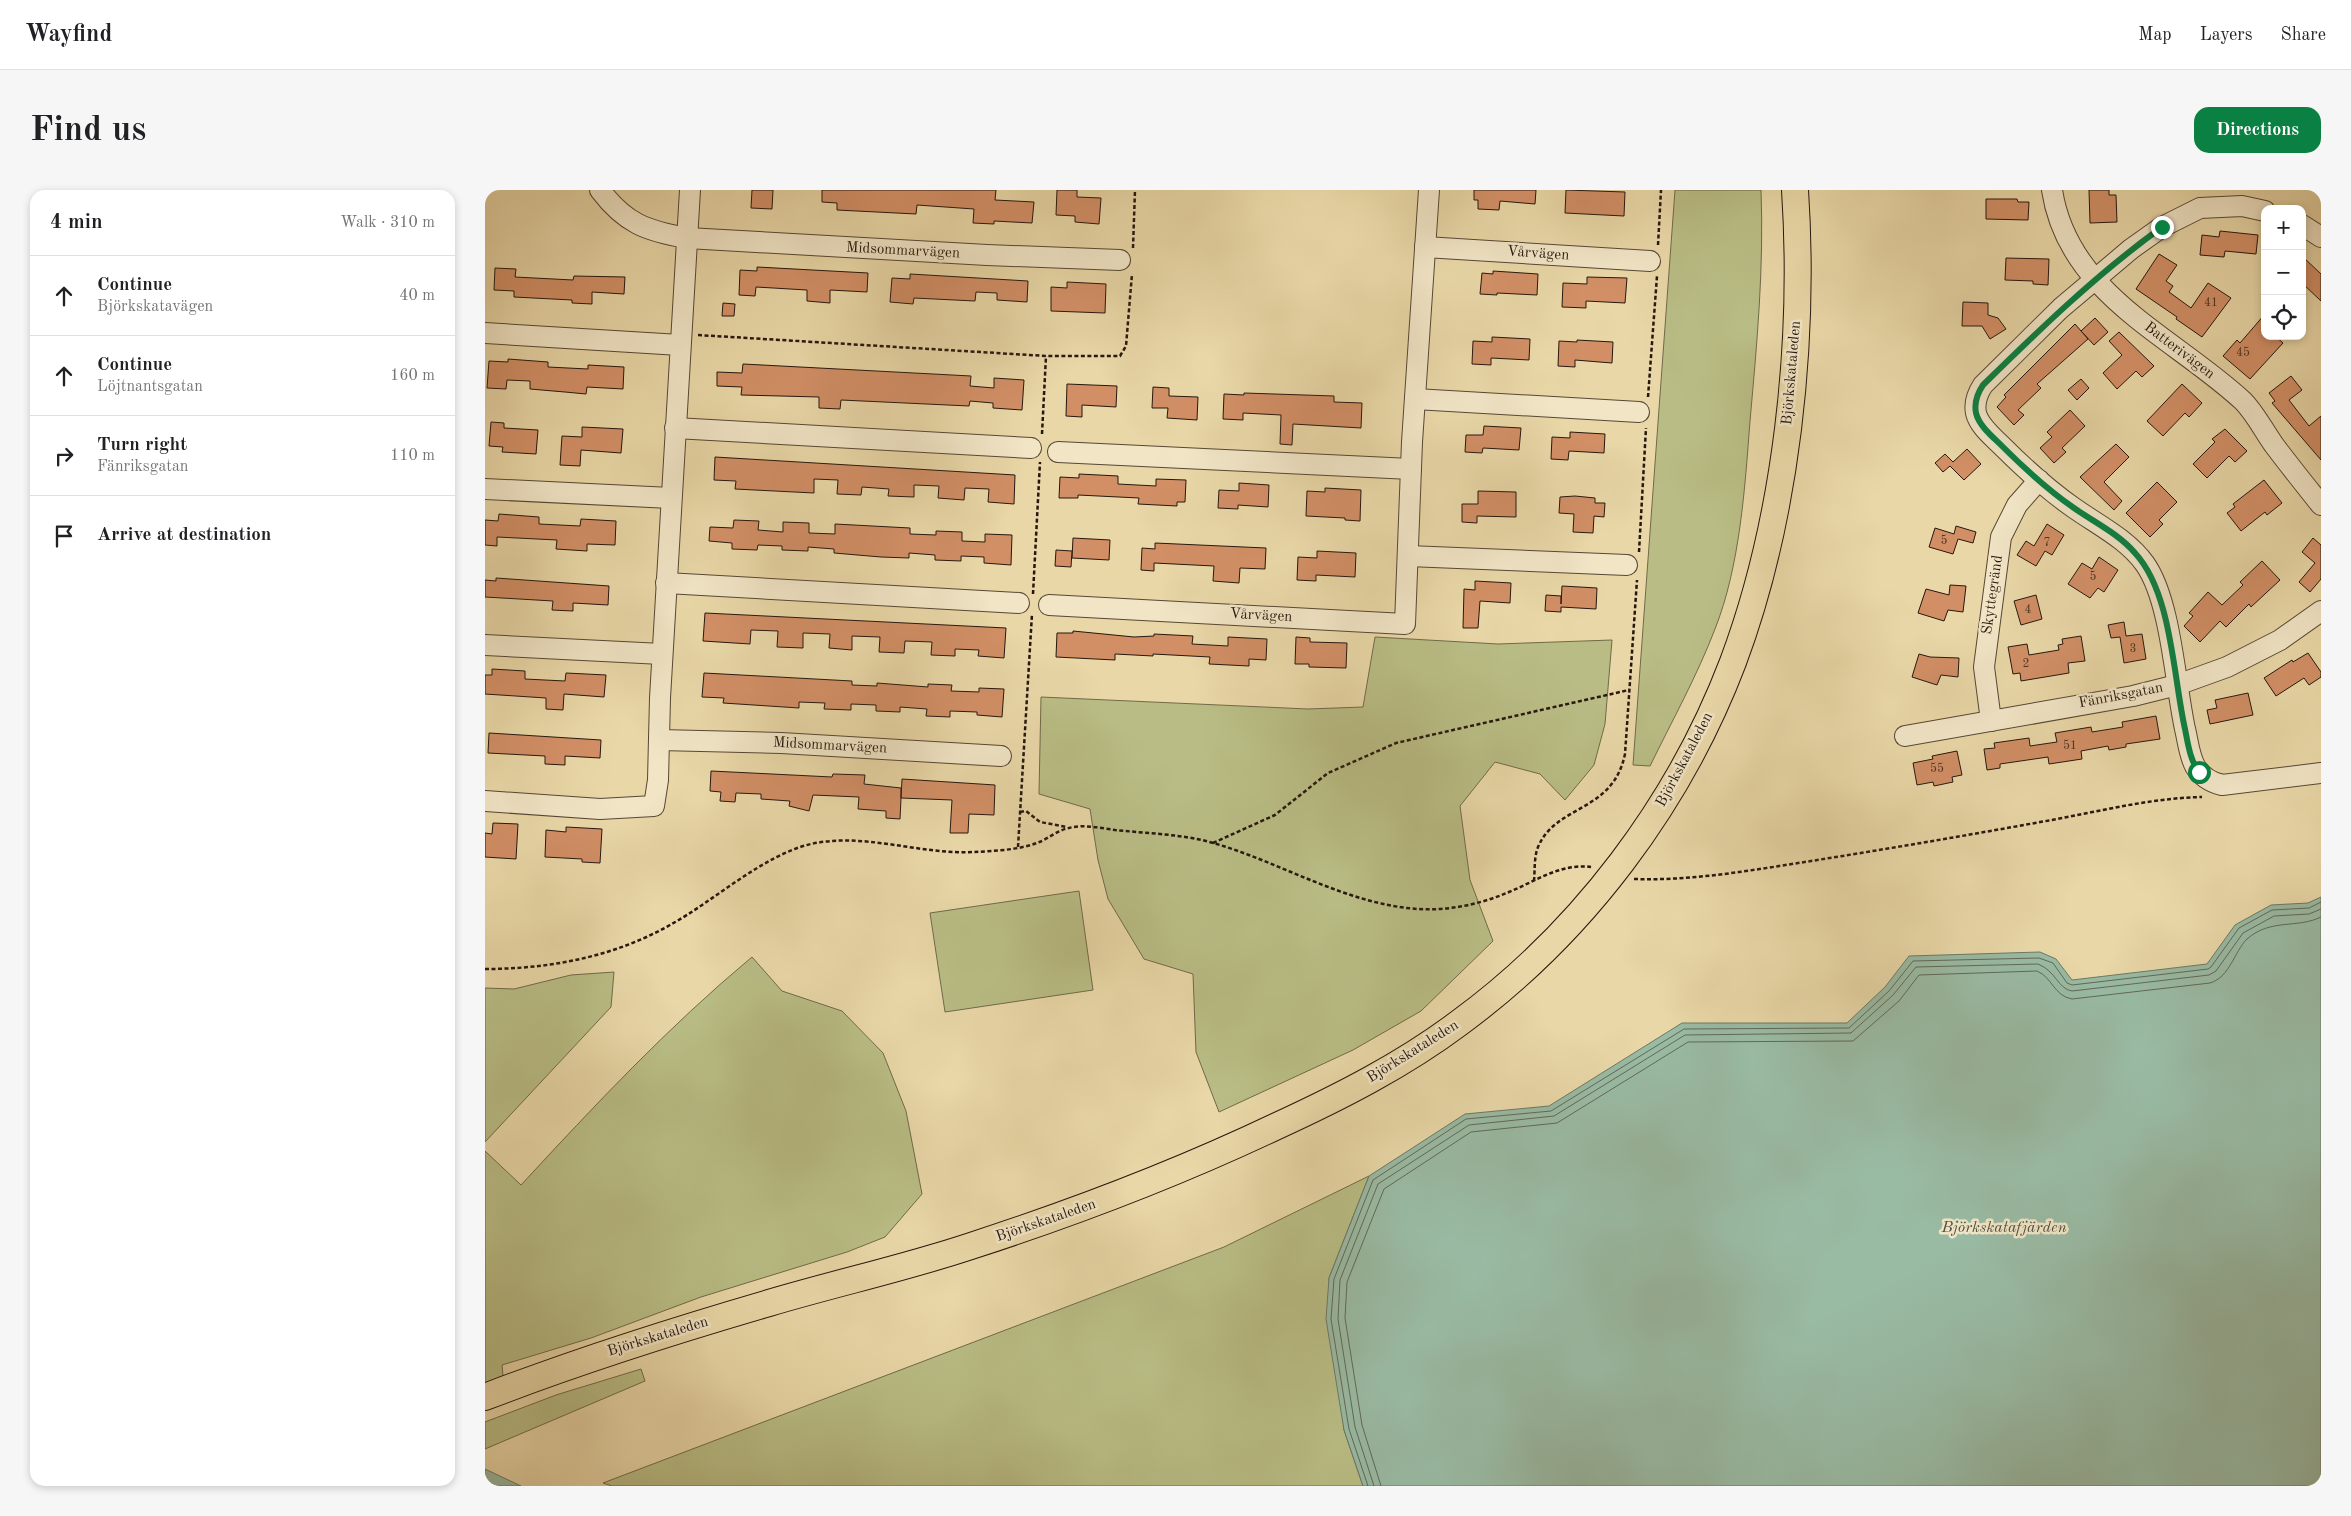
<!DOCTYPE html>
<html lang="en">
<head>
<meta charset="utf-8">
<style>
	:root { --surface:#fff; --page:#f6f6f6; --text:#202124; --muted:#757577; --line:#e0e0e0; --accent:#0b8043 }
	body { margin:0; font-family:"Old Standard TT",serif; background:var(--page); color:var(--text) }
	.controls { position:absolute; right:15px; top:15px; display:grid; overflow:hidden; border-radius:10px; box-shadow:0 2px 8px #0003 }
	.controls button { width:45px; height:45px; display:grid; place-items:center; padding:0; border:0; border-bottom:1px solid var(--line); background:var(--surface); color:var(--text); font:25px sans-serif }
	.stop { position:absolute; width:15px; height:15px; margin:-11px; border:4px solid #0b8043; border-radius:50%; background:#fff }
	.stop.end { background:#0b8043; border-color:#fff; box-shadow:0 1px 5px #0008 }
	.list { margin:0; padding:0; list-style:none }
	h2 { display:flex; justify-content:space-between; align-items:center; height:65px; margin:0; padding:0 20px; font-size:21px }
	h2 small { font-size:16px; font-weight:400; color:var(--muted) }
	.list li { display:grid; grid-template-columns:32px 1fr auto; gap:15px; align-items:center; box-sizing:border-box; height:80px; padding:0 20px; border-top:1px solid var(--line) }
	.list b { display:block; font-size:19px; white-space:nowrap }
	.list p { margin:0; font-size:16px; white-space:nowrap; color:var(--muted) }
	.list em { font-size:16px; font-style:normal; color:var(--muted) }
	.icon { flex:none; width:28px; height:28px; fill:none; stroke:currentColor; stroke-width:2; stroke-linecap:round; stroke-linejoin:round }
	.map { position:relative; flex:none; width:1836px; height:1296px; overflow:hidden; border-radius:15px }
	header { display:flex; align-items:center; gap:30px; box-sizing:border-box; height:70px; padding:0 25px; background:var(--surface); border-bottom:1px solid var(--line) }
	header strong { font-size:24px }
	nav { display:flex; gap:28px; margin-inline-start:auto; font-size:18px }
	.intro { display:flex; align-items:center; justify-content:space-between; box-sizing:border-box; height:120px; padding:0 30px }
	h1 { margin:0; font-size:35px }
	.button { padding:12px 22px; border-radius:15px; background:var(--accent); color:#fff; font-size:18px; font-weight:700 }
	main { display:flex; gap:30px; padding:0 30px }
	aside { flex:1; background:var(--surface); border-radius:15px; box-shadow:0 2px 8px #0003 }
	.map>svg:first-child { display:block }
	.green { fill:#b9bd85; stroke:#706a4a }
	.water { fill:#99baa3; stroke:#6b7967 }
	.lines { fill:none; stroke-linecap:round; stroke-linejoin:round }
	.shore { stroke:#606858; stroke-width:1 }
	.building { fill:#d28f66; stroke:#26170e }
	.minor-casing { stroke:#574734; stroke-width:22 }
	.major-casing { stroke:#26170e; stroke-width:28 }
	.path { stroke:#26170e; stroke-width:2.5; stroke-dasharray:4 2.5; stroke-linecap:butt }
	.minor { stroke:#f1e5c6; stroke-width:20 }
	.major { stroke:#e9d7a7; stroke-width:26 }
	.route { stroke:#0b8043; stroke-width:6 }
	.labels { text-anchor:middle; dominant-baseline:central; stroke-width:5; stroke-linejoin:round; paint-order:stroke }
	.number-label { font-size:12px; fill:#513524 }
	.street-label { font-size:15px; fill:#26170e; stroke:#f1e5c6 }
	.water-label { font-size:16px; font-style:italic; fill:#4e5042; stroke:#f1e5c6 }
</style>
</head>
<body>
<header>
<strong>Wayfind</strong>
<nav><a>Map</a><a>Layers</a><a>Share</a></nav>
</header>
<div class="intro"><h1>Find us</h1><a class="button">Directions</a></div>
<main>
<aside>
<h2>4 min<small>Walk · 310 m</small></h2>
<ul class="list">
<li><svg class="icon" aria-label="ahead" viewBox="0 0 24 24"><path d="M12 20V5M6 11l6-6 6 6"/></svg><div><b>Continue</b><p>Björkskatavägen</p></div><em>40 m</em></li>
<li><svg class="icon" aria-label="ahead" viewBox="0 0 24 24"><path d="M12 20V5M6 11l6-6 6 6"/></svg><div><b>Continue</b><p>Löjtnantsgatan</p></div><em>160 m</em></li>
<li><svg class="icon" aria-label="right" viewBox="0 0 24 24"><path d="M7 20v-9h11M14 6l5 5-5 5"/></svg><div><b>Turn right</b><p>Fänriksgatan</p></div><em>110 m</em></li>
<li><svg class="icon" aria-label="arrive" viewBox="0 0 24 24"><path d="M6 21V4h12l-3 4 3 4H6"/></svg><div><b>Arrive at destination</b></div></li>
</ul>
</aside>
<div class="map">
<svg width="1836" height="1296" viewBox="0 0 1836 1296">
	<rect width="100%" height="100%" fill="#e9d7a7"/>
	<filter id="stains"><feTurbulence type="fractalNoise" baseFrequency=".004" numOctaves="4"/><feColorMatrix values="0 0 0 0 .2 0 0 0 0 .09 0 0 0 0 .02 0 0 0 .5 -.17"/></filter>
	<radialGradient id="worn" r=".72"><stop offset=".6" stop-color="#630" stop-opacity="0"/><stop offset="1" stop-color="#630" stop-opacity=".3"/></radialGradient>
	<g class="green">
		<path d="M1190 0H1276C1279 78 1272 153 1265 231 1260 297 1255 376 1230 439 1212 486 1187 531 1165 576L1148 575Z"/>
		<path d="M890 447 1013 454 1127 450 1120 534 1109 575 1080 610 1055 584 1010 572 975 616 985 690 1008 751 936 821 868 860 734 922 711 862 708 784 659 769 623 709 613 670 605 619 554 604 556 507 823 519 878 517Z"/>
		<path d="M594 701 608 800 460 822 445 723Z"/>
		<path d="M267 767 297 801 357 821 398 863 421 921 437 1004 400 1047 362 1062 216 1107 106 1148 17 1175 18 1186 0 1193V961L36 995C110 915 183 837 267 767Z"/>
		<path d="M129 782 126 817 0 952V798L29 799 86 785Z"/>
		<path d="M884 986 844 1088 859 1240 878 1296H127L118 1293 739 1057Z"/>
		<path d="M156 1179 160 1191 0 1259V1232L71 1205Z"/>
	</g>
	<g class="water">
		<path d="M1836 707V1296H878L859 1240 841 1129 844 1088 884 986 980 924 1064 916 1197 833H1362L1400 797 1424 766 1555 762 1571 769 1587 790 1722 774 1750 735 1786 715 1823 713Z"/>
		<path d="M0 1279 36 1296H0Z"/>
	</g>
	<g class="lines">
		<g class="shore">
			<path d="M883 1296 864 1239 846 1129 849 1089 888 990 981 929 1066 921 1199 839 1364 838 1404 801 1428 771 1554 768 1568 773 1582 793 1587 795 1723 779 1726 777 1754 738 1787 720 1824 718 1836 712"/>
			<path d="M889 1296 870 1237 853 1129 855 1090 893 994 984 935 1069 926 1200 845 1366 843 1408 805 1431 777 1553 774C1571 781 1573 799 1587 801L1724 785 1731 781 1758 743 1789 726 1824 724 1836 719"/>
			<path d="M896 1296 877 1235 860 1128 862 1092 899 999 986 942 1072 933 1203 852 1368 851 1414 811 1434 785 1552 781C1567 787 1569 806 1587 809L1725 793C1745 787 1749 762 1762 749 1786 728 1812 739 1836 727"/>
		</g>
	</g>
	<g class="building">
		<path d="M267 0H288L287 19 266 18Z"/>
		<path d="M337 0H511L510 10 549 12 547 33 509 31V34L488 33 489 19 432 15 431 24 352 20V13L337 12Z"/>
		<path d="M572 0H592V7L616 8 614 34 590 32V26L571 25Z"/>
		<path d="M989 0H1051L1050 14 1015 11 1014 20 993 19V10H989Z"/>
		<path d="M1081 0 1140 2 1139 26 1080 23Z"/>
		<path d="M1604 0H1624V5H1631L1632 32 1605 33Z"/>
		<path d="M1501 9H1532L1533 12H1544L1543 30 1501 29Z"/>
		<path d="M1735 41 1773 45 1771 64 1740 61 1739 67 1715 65 1717 45 1734 47Z"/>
		<path d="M1674 64 1692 75 1681 91 1688 96 1684 102 1706 118 1723 93 1746 108 1717 147 1691 129 1692 127 1651 99Z"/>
		<path d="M1817 66 1836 84V111L1817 93Z"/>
		<path d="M1521 68 1564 69 1563 95 1548 94V91L1520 90Z"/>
		<path d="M272 77 383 83 382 102 345 100V113L322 111V100L271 97 270 106 254 105 255 80 272 81Z"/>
		<path d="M10 78 31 79 30 87 88 90 89 86 140 87 139 104 107 102V114L87 113V110L29 107V101L9 100Z"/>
		<path d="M1008 81 1053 84 1052 105 1012 103V105L995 104 997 83 1008 84Z"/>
		<path d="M425 84 543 91 542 112 512 110V103L491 102 490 111 429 108 428 114 405 112 407 88 425 89Z"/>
		<path d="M1102 87 1142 88 1140 113 1101 111V118L1077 117 1078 93 1102 94Z"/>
		<path d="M582 92 621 94 620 123 566 121V97L582 98Z"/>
		<path d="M1478 112 1503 113V125L1513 128 1521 139 1505 149 1497 136H1477Z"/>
		<path d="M238 113 250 114 249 126H237Z"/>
		<path d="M1780 124V146H1790L1798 153 1765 189 1738 166 1752 150 1755 153Z"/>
		<path d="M1610 128 1623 142 1609 155 1596 141Z"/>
		<path d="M1590 134 1603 149 1552 194 1556 198 1533 220 1539 225 1529 235 1512 217 1521 207 1519 205Z"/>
		<path d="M1634 142 1669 176 1657 187 1651 181 1632 199 1618 183 1637 165 1624 151Z"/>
		<path d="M1007 147 1045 149 1044 170 1006 168V175L987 174 988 151 1007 152Z"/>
		<path d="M1092 150 1128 152 1127 173 1090 170V177L1073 176 1074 151 1092 152Z"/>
		<path d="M23 169 63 172V177L103 179V175L139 177 138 199 102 197 101 204 80 202 45 199V191L22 190 21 199 2 198 4 171 23 172Z"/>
		<path d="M258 174 486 186 485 196 509 198V188L539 190 537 220 508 218V213L485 211 484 216 356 210 355 219 334 218V207L256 205 257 197 232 196V182L257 183Z"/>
		<path d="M1806 186 1817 200 1804 210 1824 236 1836 226V270L1787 213 1790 211 1784 203Z"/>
		<path d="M1596 189 1604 198 1592 210 1583 200Z"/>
		<path d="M582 194 632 196 631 217 597 215V227L581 226Z"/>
		<path d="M1697 194 1717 213 1704 227 1700 223 1678 246 1662 231Z"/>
		<path d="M668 197 684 198V206L713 207 712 230 682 228 683 218H667Z"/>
		<path d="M759 203 849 206V212L877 213 876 238 808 234 807 255 795 254 796 225 758 223V230L738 229 739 204 759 205Z"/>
		<path d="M1585 220 1600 236 1577 258 1581 262 1569 273 1555 258 1567 247 1562 242Z"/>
		<path d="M6 232 19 233V238L53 240 51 264 17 262 18 257 4 256Z"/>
		<path d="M999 236 1036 238 1034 260 998 258 997 263 980 262 981 245H998Z"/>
		<path d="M97 237 138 239 136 263 96 260 95 276 75 275 77 246 97 247Z"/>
		<path d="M1740 239 1762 261 1750 272 1744 266 1722 288 1708 274 1730 252 1727 249Z"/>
		<path d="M1085 242 1120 244 1119 263 1084 261 1083 270 1066 269 1067 247 1085 248Z"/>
		<path d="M1631 254 1644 267 1619 292 1637 311 1629 320 1595 287Z"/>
		<path d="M1482 259 1496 274 1479 290 1465 276 1458 282 1450 273 1460 264 1468 272Z"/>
		<path d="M230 267 530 285 529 314 503 312 504 299 480 298 479 310 453 308 454 296 429 295V307L403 306 404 299 377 297 376 305 352 304 353 290 329 289V303L250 299 251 291 229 290Z"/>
		<path d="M594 284 633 286V294L671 296V289L701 290 700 312H692V316L653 314 654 308 593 305V308H574L575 287 594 288Z"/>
		<path d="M1779 290 1797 313 1782 325 1780 322 1756 341 1742 323 1750 317 1748 314Z"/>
		<path d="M1672 292 1692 312 1674 330 1678 334 1665 347 1641 323Z"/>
		<path d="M754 293 784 295 783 317 753 315V319L733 318 734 300 754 301Z"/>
		<path d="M840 298 876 300 875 331 860 330V328L821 326 822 301 840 302Z"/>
		<path d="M993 301 1031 302V327L992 326V333L977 332V314H993Z"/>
		<path d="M1090 306 1110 308V313H1120L1119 327 1109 326 1108 343 1088 342 1089 324 1074 323 1075 307Z"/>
		<path d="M14 324 54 327V334L95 336 96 329 131 331 130 355 102 354V361L71 359 72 350 12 347V356L0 355V330L13 331Z"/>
		<path d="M249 330 274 331 273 340 298 342V332L324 333V343L350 344V334L425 338V344L451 345V341L477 342V351L500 352V344L527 345 526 375 499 373V367L476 366V371L450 370V365L424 363V368L396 367 349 363V359L323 357V361L297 360V356L273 355 272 360 247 359V353L224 351 225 337 248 338Z"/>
		<path d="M1562 334 1579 345 1567 365 1560 361 1551 376 1532 365 1541 351 1549 356Z"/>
		<path d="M1471 336 1491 342 1488 353 1473 349 1468 364 1444 357 1450 338 1469 344Z"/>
		<path d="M588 348 625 350 624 370 587 368Z"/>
		<path d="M1828 348 1836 355V389L1825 402 1814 392 1830 373 1817 362Z"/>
		<path d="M670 353 781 358 780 379 755 378 754 393 728 391 729 376 669 373V381L656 380 657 358 670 359Z"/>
		<path d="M571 360 587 361 586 377 570 376Z"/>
		<path d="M832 361 871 363 870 387 831 385V391L812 390 813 367 832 368Z"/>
		<path d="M1614 367 1633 380 1619 402 1613 398 1605 408 1583 394 1597 373 1607 379Z"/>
		<path d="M1777 371 1795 390 1766 417 1764 414 1741 437 1735 431 1715 452 1699 436 1708 426 1704 423 1723 402 1737 415 1758 395 1755 392Z"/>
		<path d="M11 388 124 396 123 415 88 413V421L67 420 68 411 0 407V390L11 391Z"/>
		<path d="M990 391 1026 393 1025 413 995 411 993 438H978L979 399 990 400Z"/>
		<path d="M1465 395 1481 396 1478 422 1463 420 1459 431 1433 423 1441 399 1464 405Z"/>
		<path d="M1077 396 1112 398 1111 419 1076 417V422L1060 421 1061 405 1076 406V414Z"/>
		<path d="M1551 405 1557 429 1536 435 1529 411Z"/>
		<path d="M220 423 521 438 519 468 493 466 494 460 470 459V466L446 465 447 452 420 451 419 463 394 462 395 447 367 446V460L344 458 345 444 318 443V458L292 457 293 441 266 440 265 454 218 451Z"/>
		<path d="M1639 432 1641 446 1657 444 1661 469 1639 473 1635 447 1626 448 1623 435Z"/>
		<path d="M588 441 649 447 669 446V444L708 446 707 454 743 456V447L782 449 781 470 764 469V476L724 474 725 467 668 464V466L630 464V470L571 467 572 443H588Z"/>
		<path d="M1596 446 1600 471 1583 473 1584 483 1536 491 1535 483 1528 484 1523 457 1542 454 1544 465 1574 460 1573 455 1578 454 1577 449Z"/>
		<path d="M811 447 825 448V452L862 453 861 478 824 477V474H810Z"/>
		<path d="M1823 463 1836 482V487L1824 495 1819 488 1791 506 1779 488 1807 470 1808 472Z"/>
		<path d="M1434 464 1445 467 1474 468 1473 487 1456 485 1452 495 1427 487Z"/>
		<path d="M7 479 40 481V489L80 491 81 483 121 485 119 507 79 504 78 520 61 519V508L0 504V485H7Z"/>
		<path d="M219 483 367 491V495L392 496V493L443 497V494L467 495 466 501 494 502V498L519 499 517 527 492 525V522L465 521V527L441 526 442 519 415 517V522L391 521V515L366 514V520L339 519 340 513 314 512V518L238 513 239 508 217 507Z"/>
		<path d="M1763 503 1768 525 1725 534 1722 520 1732 518 1730 510Z"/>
		<path d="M1671 526 1675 549 1641 554V557L1624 560 1623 556 1596 561 1597 569 1564 574 1563 567 1515 574V578L1502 580 1499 559 1510 558 1509 553 1544 548 1545 556 1572 552 1570 543 1606 537 1607 542 1638 537 1637 532Z"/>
		<path d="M4 543 116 550 115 568 80 566V575L60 574V566L3 563Z"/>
		<path d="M1472 561 1477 585 1467 587 1468 592 1449 596 1448 592 1432 595 1428 573 1448 569 1447 566Z"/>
		<path d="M226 581 347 587 348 584 380 585 379 594 416 598V608L417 589 510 595 509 625 484 624 483 643H465L467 610 416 608 415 629 401 628V621L373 619 374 607 328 605 324 621 304 616 305 611 276 609V604L251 603 250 612 235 611 236 602 225 601Z"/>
		<path d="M8 633 33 634 31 669 0 667V643L7 644Z"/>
		<path d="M81 637 117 639 115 673 97 672V669L60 667 61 640 81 642Z"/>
	</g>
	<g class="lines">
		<g class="minor-casing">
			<g id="minor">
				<path d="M115 0C140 33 161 41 202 48L502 65 635 70"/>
				<path d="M1567 0C1583 105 1688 146 1758 211 1770 223 1779 241 1789 255 1804 275 1820 295 1836 315"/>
				<path d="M1780 21 1757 16 1715 18 1677 37 1646 59 1576 118 1498 195C1492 204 1489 213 1491 223 1494 236 1508 247 1517 256 1539 278 1563 300 1589 318 1613 335 1642 349 1660 374 1686 411 1690 493 1700 539 1703 551 1704 565 1710 576 1716 586 1725 592 1737 595L1836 583"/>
				<path d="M1817 35 1836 47"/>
				<path d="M940 57 1165 71"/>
				<path d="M0 143 195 155"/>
				<path d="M930 209 1154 222"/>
				<path d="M190 238 546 258"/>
				<path d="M573 262 926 279"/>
				<path d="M0 299 186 308"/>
				<path d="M923 366 1142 375"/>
				<path d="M181 393 534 413"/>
				<path d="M564 415 920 434 927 252 944 0"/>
				<path d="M0 455 177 464"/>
				<path d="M1506 531 1499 477 1516 347 1532 315 1554 290"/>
				<path d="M1420 546 1648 506 1692 495 1742 477 1795 450 1836 421"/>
				<path d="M174 550 296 553 516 566"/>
				<path d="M0 611 115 619 169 616 173 590 175 508 205 0"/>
			</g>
		</g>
		<g class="major-casing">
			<path id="major" d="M0 1207C93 1171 188 1141 284 1113 351 1093 420 1078 486 1056 591 1022 693 983 792 936 855 907 918 875 974 833 1097 743 1194 614 1248 472 1302 328 1320 152 1310 0"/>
		</g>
		<g class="path">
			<path d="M1173 55 1176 0"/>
			<path d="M648 58 650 0"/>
			<path d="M213 145 561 166H635L641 156 647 84"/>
			<path d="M1163 207 1172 86"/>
			<path d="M557 244 561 166"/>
			<path d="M1154 362 1161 238"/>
			<path d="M548 404 555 272"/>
			<path d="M535 622 541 621 555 632 582 637"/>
			<path d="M728 653 790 625 843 583 911 553 1144 500"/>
			<path d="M533 657 547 424"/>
			<path d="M1149 689C1208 691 1268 680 1326 671 1408 658 1490 644 1572 629 1620 620 1668 608 1717 607"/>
			<path d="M1049 691C1050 679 1049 667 1053 657 1071 614 1128 623 1140 564L1152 390"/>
			<path d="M0 779C63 779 129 767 185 735 229 711 278 665 326 654 380 642 435 665 489 662 509 661 533 660 552 653 563 649 573 640 584 638 598 634 616 638 630 640 659 643 689 644 717 650 790 668 857 714 933 719 964 721 996 714 1024 702 1051 691 1076 673 1106 677"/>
		</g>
		<use href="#minor" class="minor"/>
		<use href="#major" class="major"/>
	</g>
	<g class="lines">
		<path class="route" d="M1677 37C1612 84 1555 139 1498 195 1492 204 1489 213 1491 223 1494 236 1508 247 1517 256 1539 278 1563 300 1589 318 1609 332 1634 344 1650 363 1687 403 1688 486 1700 539 1703 554 1705 570 1714 582"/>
	</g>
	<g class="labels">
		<g class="number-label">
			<text x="1726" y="113">41</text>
			<text x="1758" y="163">45</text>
			<text x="1459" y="351">5</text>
			<text x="1562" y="353">7</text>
			<text x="1608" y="387">5</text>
			<text x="1543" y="420">4</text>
			<text x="1648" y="459">3</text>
			<text x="1541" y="474">2</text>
			<text x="1585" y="556">51</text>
			<text x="1452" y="579">55</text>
		</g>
		<g class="street-label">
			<text transform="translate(418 61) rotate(3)">Midsommarvägen</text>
			<text transform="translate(1053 64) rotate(4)">Vårvägen</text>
			<text transform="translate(1694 161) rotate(37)">Batterivägen</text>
			<text transform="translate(1307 183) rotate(-85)">Björkskataleden</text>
			<text transform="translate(1508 405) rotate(-82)">Skyttegränd</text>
			<text transform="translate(776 426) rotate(3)">Vårvägen</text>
			<text transform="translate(1636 506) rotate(-11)">Fänriksgatan</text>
			<text transform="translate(345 556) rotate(3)">Midsommarvägen</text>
			<text transform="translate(1200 570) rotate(-62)">Björkskataleden</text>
			<text transform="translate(928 862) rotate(-32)">Björkskataleden</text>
			<text transform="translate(561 1031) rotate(-19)">Björkskataleden</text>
			<text transform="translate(173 1147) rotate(-17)">Björkskataleden</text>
		</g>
		<g class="water-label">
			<text x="1519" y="1038">Björkskatafjärden</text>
		</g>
	</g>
	<rect width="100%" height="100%" filter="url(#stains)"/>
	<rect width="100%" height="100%" fill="url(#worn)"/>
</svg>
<div class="controls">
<button>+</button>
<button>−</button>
<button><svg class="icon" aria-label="locate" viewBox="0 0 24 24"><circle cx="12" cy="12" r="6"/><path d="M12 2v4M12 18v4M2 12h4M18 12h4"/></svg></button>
</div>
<div class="stop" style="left:1714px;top:582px"></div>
<div class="stop end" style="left:1677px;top:37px"></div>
</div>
</main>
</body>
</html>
